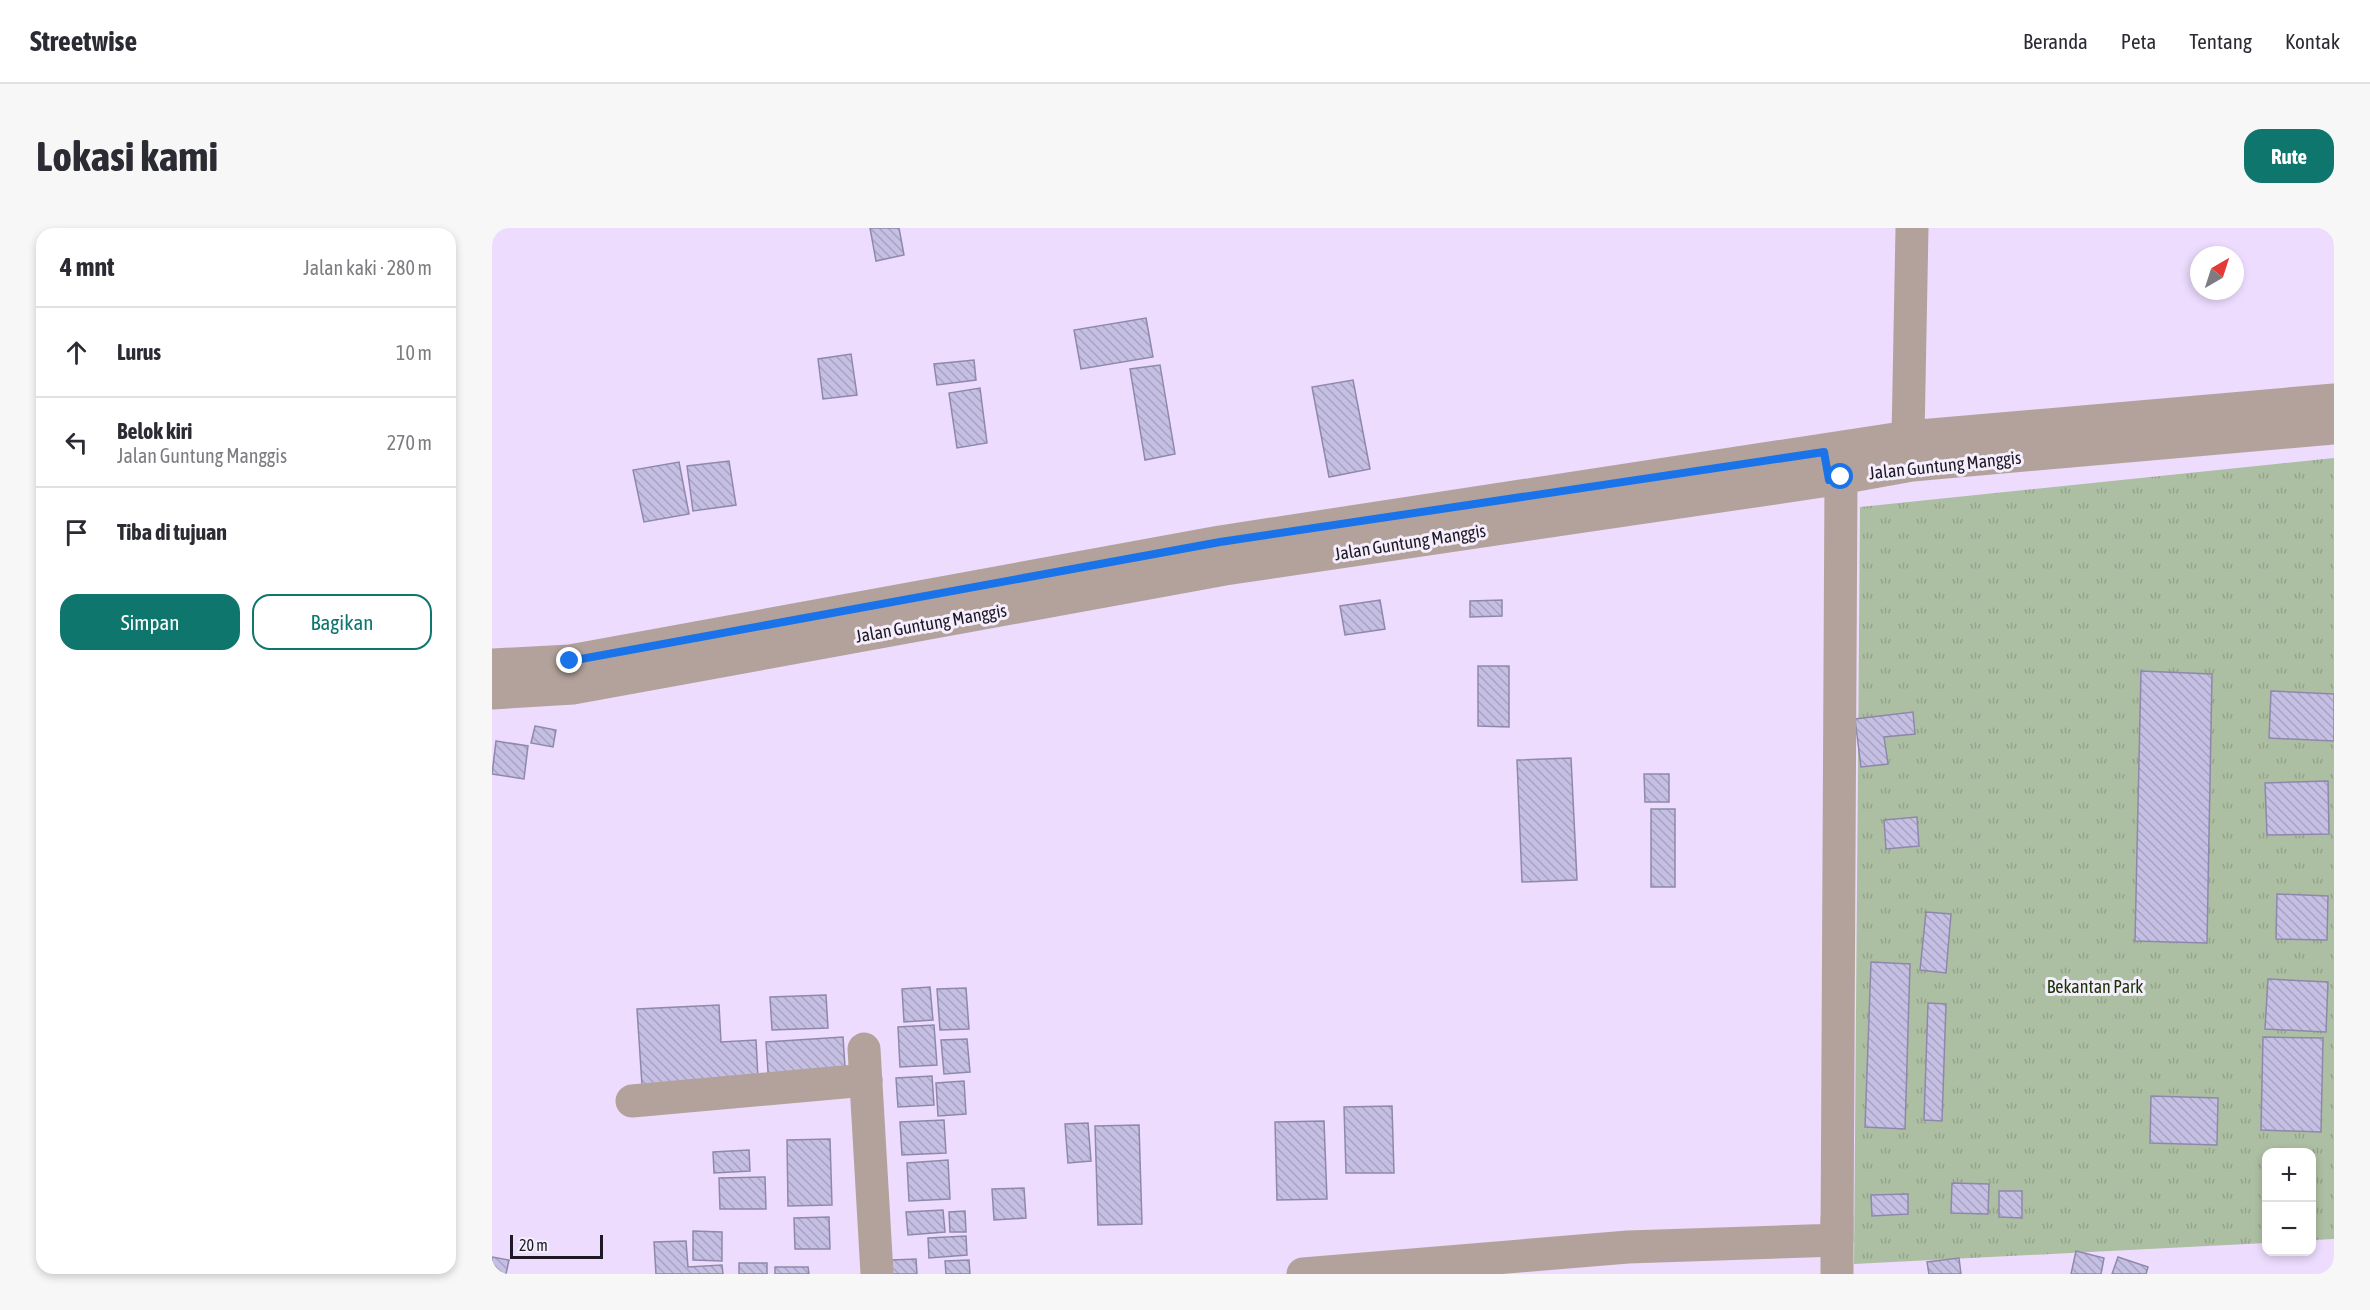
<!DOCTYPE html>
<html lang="id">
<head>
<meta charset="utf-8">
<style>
	:root { --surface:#fff; --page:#f7f7f7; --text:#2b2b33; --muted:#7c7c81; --line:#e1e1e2; --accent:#0f766e }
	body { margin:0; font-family:"Asap Condensed",sans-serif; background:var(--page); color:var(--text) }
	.controls { position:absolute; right:18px; bottom:18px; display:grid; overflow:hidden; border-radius:12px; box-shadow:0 3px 9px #0003 }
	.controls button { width:54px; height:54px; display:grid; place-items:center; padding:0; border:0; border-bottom:2px solid var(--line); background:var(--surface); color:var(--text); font:30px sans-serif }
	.compass { position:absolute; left:1698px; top:18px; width:54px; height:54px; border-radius:50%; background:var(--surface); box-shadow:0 3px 9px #0003; rotate:39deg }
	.scale { position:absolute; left:18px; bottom:15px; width:93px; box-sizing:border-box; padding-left:6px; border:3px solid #1f1825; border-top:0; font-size:16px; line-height:21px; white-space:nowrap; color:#1f1825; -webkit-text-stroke:4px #f5eefc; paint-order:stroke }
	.stop { position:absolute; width:18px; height:18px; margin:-14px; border:4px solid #1a73e8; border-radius:50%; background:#fff }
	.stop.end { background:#1a73e8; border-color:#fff; box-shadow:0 2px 6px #0008 }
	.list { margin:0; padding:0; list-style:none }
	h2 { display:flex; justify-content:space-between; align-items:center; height:78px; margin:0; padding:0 24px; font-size:26px }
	h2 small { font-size:20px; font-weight:400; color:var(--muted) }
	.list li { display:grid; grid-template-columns:39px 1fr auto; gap:18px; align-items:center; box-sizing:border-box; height:90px; padding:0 24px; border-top:2px solid var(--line) }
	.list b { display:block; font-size:22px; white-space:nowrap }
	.list p { margin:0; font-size:20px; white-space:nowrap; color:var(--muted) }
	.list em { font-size:20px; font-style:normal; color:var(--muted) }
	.actions { display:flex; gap:12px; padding:18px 24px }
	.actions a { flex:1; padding:14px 0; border:2px solid var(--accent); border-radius:18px; text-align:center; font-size:21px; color:var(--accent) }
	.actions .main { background:var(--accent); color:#fff }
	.icon { flex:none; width:33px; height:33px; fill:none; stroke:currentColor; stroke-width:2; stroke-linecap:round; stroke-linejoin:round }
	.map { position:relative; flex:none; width:1842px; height:1046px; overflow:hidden; border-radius:18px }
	header { display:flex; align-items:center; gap:36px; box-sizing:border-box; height:84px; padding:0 30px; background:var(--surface); border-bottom:2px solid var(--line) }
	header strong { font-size:28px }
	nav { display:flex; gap:33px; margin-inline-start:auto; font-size:21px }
	.intro { display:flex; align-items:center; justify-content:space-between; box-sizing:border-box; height:144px; padding:0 36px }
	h1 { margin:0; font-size:42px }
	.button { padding:15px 27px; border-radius:18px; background:var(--accent); color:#fff; font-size:21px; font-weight:700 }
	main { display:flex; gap:36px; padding:0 36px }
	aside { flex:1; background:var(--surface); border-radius:18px; box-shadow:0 3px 9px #0003 }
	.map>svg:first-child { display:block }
	.grass { fill:url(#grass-tufts) }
	.building { fill:url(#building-back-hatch); stroke:#8e89aa; stroke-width:1.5 }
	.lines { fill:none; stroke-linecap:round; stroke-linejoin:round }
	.minor { stroke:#b3a29b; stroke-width:33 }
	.route { stroke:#1a73e8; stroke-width:8 }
	.labels { text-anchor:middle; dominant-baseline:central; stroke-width:6; stroke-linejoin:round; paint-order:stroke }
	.street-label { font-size:18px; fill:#1f1825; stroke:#f5eefc }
	.park-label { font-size:18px; fill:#1a3205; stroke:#f5eefc }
</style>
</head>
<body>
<header>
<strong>Streetwise</strong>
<nav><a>Beranda</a><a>Peta</a><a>Tentang</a><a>Kontak</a></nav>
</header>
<div class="intro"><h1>Lokasi kami</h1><a class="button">Rute</a></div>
<main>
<aside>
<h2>4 mnt<small>Jalan kaki · 280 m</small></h2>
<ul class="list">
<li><svg class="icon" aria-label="ahead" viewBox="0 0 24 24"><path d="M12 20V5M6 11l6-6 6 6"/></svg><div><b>Lurus</b></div><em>10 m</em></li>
<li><svg class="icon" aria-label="left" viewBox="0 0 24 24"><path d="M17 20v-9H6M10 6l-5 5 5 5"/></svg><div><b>Belok kiri</b><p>Jalan Guntung Manggis</p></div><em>270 m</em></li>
<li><svg class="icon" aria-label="arrive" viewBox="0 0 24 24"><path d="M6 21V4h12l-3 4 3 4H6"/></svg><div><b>Tiba di tujuan</b></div></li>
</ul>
<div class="actions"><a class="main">Simpan</a><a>Bagikan</a></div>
</aside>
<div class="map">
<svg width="1842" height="1046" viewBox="0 0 1842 1046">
	<defs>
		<pattern id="grass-tufts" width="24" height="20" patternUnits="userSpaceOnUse" patternTransform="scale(1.5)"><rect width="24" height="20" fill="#adbfa2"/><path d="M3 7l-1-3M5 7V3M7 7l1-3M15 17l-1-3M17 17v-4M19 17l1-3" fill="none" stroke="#94a38b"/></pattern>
		<pattern id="building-back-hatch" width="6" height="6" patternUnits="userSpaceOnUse" patternTransform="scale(1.5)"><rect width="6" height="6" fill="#c4bfe3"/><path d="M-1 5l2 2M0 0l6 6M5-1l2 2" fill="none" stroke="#a8a3c3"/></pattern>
	</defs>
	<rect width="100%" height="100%" fill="#eddcfe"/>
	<path class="grass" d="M1842 230V1011L1820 1012V924H1774V1015L1362 1036 1368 279Z"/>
	<g class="building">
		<path d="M378 0H407L412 27 384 33Z"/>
		<path d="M654 90 661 129 589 141 582 102Z"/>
		<path d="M359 126 365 167 331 171 326 131Z"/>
		<path d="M482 132 484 152 445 157 442 136Z"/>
		<path d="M668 137 683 226 653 232 638 141Z"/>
		<path d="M861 152 878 241 837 249 820 159Z"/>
		<path d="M488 160 495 215 465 220 457 165Z"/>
		<path d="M237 233 244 277 201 283 195 238Z"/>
		<path d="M187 234 197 286 152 294 141 242Z"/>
		<path d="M888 372 893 401 853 407 848 378Z"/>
		<path d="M1010 372V388L978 389V373Z"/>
		<path d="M986 438H1017V499L986 498Z"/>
		<path d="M1649 443 1720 446 1715 715 1643 713Z"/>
		<path d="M1779 463 1842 466V513L1777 510Z"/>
		<path d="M1421 484 1423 506 1392 509 1396 536 1369 539 1363 491Z"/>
		<path d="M43 498 64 502 61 519 39 515Z"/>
		<path d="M4 513 36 518 32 551 0 546Z"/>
		<path d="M1079 530 1085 652 1030 654 1025 532Z"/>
		<path d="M1152 546H1177V574H1153Z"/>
		<path d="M1836 553 1837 606 1775 607 1773 555Z"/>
		<rect x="1159" y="581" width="24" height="78"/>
		<path d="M1425 589 1427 618 1394 621 1392 592Z"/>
		<path d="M1785 666 1836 668 1835 712 1784 711Z"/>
		<path d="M1434 684 1459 686 1454 745 1428 742Z"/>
		<path d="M1379 734 1418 736 1413 901 1373 899Z"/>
		<path d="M1776 751 1836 754 1834 804 1773 801Z"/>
		<path d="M438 759 441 792 412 794 410 761Z"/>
		<path d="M474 760 477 801 448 802 445 761Z"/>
		<path d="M334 767 336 800 280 802 278 769Z"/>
		<path d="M1436 775 1454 776 1450 893 1432 892Z"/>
		<path d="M227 777 229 814 264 812 266 851 150 857 145 781Z"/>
		<path d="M442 797 445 837 408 839 406 799Z"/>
		<path d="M351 809 354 854 277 858 274 814Z"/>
		<path d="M1771 809 1831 810 1829 904 1769 902Z"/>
		<path d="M475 811 478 844 452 846 449 812Z"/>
		<path d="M440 848 442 877 406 879 404 850Z"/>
		<path d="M472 853 474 886 446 888 444 855Z"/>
		<path d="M1659 868 1726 870 1725 917 1658 915Z"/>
		<path d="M900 878 902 945H854L852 879Z"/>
		<path d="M452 892 454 925 410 927 408 894Z"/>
		<path d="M832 893 835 971 785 972 783 894Z"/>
		<path d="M596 895 599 933 576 935 573 896Z"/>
		<path d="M647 897 650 996 606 997 603 898Z"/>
		<path d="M338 911 340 977 296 978 295 912Z"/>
		<path d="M257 922 258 943 222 945 221 924Z"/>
		<path d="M456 932 458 971 417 973 415 935Z"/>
		<path d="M273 949 274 981H228L227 950Z"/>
		<path d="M1460 955 1497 956 1496 986 1459 985Z"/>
		<path d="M532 960 534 990 502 992 500 961Z"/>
		<path d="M1507 963H1530V990L1507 989Z"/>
		<path d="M1416 966V986L1380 988 1379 967Z"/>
		<path d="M451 982 453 1004 416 1007 414 984Z"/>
		<path d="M473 983 474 1004H458L457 984Z"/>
		<path d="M337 989 338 1021H303L302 990Z"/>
		<path d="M201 1003 230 1004V1033L201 1032Z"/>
		<path d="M474 1008 475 1027 437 1030 436 1010Z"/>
		<path d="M194 1013 196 1039 230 1037 231 1046H164L162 1014Z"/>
		<path d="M1584 1023 1612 1030 1609 1046H1579Z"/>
		<path d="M0 1029 17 1032 14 1046H0Z"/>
		<path d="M1626 1029 1656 1039 1654 1046H1620Z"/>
		<path d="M1467 1030 1469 1046H1437L1435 1034Z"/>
		<path d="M424 1031 425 1046H400V1032Z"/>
		<path d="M477 1032 478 1046H454L453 1033Z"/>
		<rect x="247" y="1035" width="28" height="11"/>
		<path d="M283 1039H316L317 1046H283Z"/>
	</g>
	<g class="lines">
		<g class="minor">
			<path d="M1416 209 1420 0"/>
			<path d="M0 437 78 433 728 314 1416 209 1842 172"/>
			<path d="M0 465 81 460 733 341 1337 252 1420 237 1842 200"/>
			<path d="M372 821 385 1046"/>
			<path d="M140 873 374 852"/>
			<path d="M811 1046 1136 1019 1345 1012 1349 249"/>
			<path d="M1345 1046V991"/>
		</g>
	</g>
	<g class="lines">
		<path class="route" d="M78 433 728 314 1332 224 1337 252 1349 249"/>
	</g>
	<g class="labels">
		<g class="street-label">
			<text transform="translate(1453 237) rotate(-6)">Jalan Guntung Manggis</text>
			<text transform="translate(918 314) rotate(-9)">Jalan Guntung Manggis</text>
			<text transform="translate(439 395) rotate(-10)">Jalan Guntung Manggis</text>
		</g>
		<g class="park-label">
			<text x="1603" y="758">Bekantan Park</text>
		</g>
	</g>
</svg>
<div class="controls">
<button>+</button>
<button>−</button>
</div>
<svg class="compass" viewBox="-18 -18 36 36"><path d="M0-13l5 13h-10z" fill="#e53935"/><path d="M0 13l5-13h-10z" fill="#7c7c81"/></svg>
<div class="scale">20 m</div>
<div class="stop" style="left:1349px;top:249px"></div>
<div class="stop end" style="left:78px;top:433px"></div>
</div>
</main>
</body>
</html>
